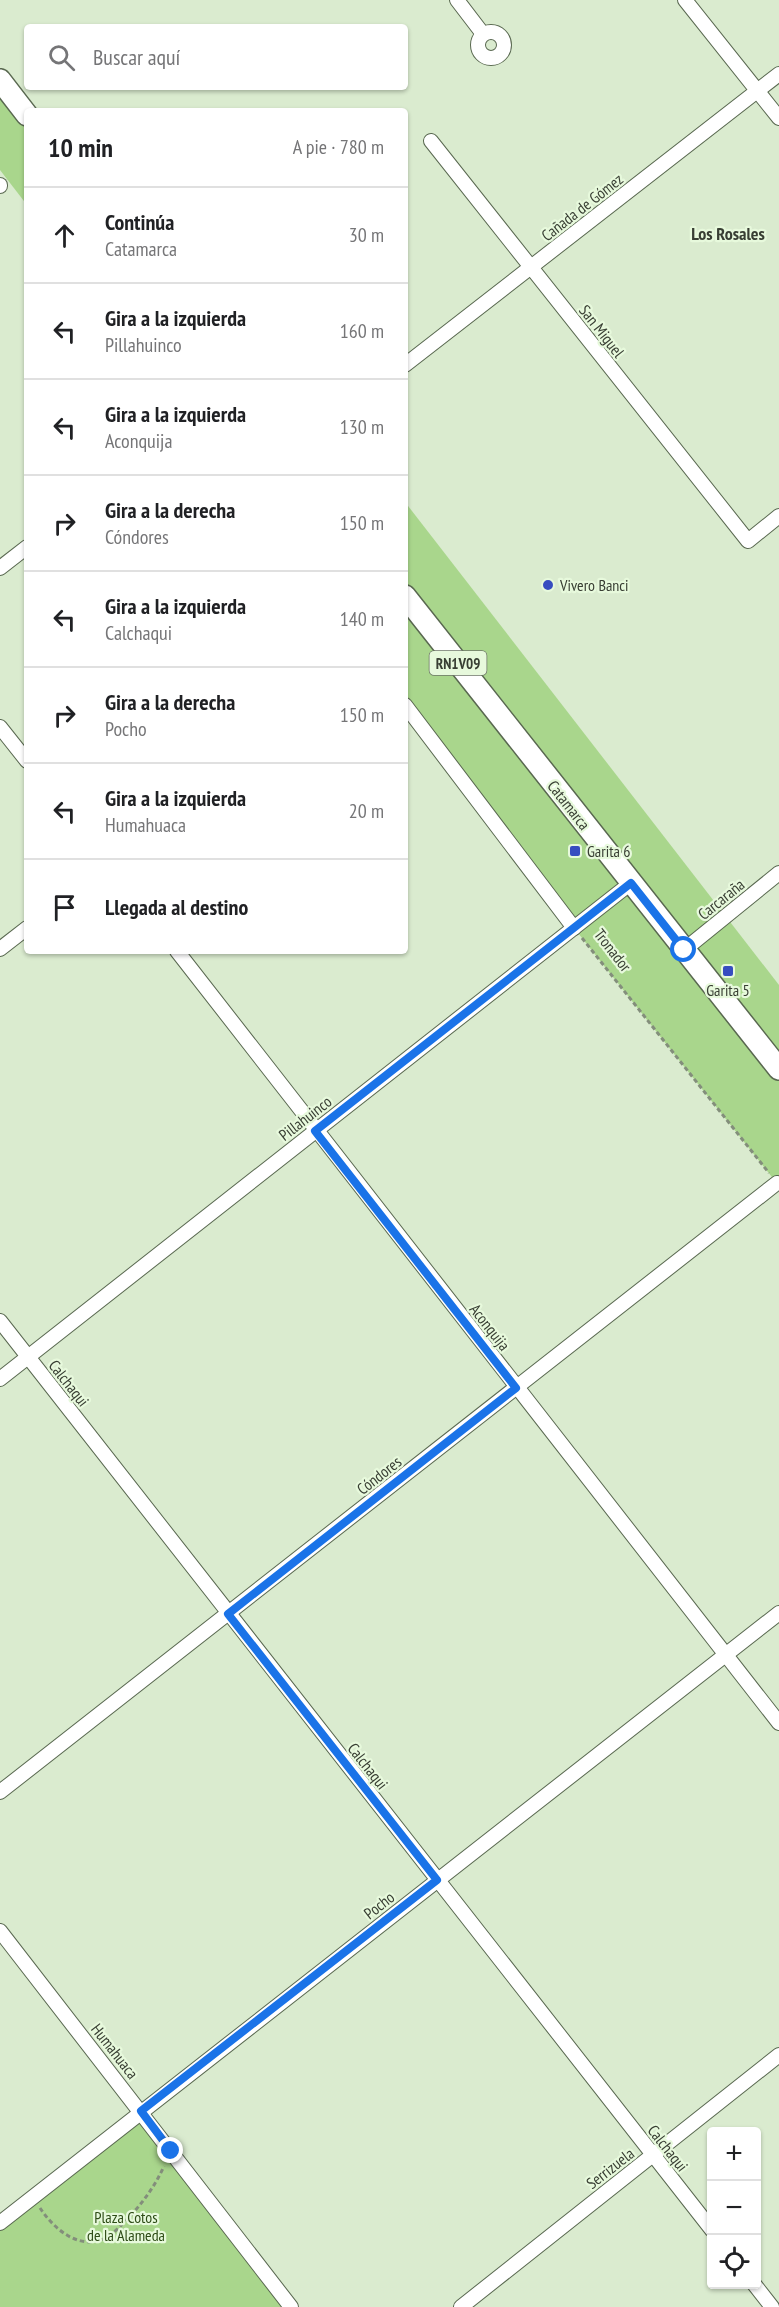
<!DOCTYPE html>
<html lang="es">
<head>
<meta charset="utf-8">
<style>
	:root { --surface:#fff; --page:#f2f2f2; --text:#202124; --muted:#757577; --line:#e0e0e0 }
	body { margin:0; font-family:"PT Sans Narrow",sans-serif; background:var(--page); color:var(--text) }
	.controls { position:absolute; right:18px; bottom:18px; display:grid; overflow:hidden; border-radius:6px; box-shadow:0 2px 4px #0004 }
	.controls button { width:54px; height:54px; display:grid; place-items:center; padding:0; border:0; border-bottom:2px solid var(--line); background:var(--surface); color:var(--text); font:30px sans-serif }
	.stop { position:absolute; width:18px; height:18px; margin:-14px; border:4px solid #1a73e8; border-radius:50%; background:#fff }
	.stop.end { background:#1a73e8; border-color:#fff; box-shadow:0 2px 6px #0008 }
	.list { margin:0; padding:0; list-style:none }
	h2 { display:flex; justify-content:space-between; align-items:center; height:78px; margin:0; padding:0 24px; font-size:26px }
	h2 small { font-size:20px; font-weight:400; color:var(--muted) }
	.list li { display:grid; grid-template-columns:39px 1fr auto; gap:18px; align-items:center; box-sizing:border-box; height:96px; padding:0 24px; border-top:2px solid var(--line) }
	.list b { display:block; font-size:22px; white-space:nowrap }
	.list p { margin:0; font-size:20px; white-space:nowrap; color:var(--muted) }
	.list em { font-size:20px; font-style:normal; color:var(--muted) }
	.icon { flex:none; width:33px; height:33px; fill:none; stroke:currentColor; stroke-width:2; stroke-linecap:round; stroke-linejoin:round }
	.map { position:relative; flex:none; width:779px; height:2307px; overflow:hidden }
	.search { position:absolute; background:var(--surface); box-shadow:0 2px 4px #0004; left:24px; top:24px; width:384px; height:66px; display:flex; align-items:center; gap:15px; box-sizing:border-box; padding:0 21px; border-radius:6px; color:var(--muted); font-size:22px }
	.panel { position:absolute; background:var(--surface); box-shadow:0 2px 4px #0004; left:24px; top:108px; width:384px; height:846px; border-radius:6px }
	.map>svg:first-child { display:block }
	.green { fill:#a9d68c }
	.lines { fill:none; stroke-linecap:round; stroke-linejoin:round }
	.minor-casing { stroke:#596850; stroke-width:16 }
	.primary-casing { stroke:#596850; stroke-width:24 }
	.path { stroke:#838e7b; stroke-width:3; stroke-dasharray:4.5 3; stroke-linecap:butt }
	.minor { stroke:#fff; stroke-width:14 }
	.primary { stroke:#fff; stroke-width:21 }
	.route { stroke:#1a73e8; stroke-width:8 }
	.poi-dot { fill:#374dc0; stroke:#e7f9dc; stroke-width:2 }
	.labels { text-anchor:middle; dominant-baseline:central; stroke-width:4.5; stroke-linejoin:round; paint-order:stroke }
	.shield { fill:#e7f9dc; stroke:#6c7666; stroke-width:1.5 }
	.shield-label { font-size:15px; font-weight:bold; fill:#383e33 }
	.street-label { font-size:16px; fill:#383e33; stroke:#e7f9dc }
	.poi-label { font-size:16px; fill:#383e33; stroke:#e7f9dc; text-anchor:start }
	.park-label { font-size:16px; fill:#2e4c17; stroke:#e7f9dc }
	.neighbourhood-label { font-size:18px; font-weight:bold; fill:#383e33; stroke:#e7f9dc }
</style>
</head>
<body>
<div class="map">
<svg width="779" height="2307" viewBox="0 0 779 2307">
	<rect width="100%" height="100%" fill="#daebcf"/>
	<g class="green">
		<path d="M0 80 27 115V205L0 170Z"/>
		<path d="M405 502 779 985V1186L574 928 405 705Z"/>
		<path d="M141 2111 291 2307H0V2223Z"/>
	</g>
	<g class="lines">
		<g class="minor-casing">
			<g id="minor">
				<path d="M457 0 483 34"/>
				<path d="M685 0 779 118"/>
				<circle cx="491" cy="45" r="13"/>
				<path d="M431 141 748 541 779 516"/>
				<path d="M0 186V185"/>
				<path d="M405 365 779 74"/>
				<path d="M0 568 27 547"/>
				<path d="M405 705 574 928"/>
				<path d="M0 727 27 761"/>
				<path d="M0 949 27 928"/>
				<path d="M684 950 779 873"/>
				<path d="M177 951 779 1723"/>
				<path d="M0 1321 712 2230"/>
				<path d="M0 1379 631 883"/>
				<path d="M0 1792 777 1183"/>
				<path d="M0 1931 291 2307"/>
				<path d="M0 2223 779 1613"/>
				<path d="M754 2284 772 2307"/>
				<path d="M461 2307 779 2055"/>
			</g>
		</g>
		<g class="primary-casing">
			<g id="primary">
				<path d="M0 80 27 115"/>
				<path d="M405 596 779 1069"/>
			</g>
		</g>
		<g class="path">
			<path d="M582 938 769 1173"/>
			<path d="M40 2208C54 2229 79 2251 106 2238 116 2232 125 2221 133 2213 146 2198 156 2184 164 2166"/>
		</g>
		<use href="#minor" class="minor"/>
		<use href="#primary" class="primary"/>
	</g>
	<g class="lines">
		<path class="route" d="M171 2151 141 2111 437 1880 228 1614 516 1388 315 1131 631 883 684 950"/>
	</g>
	<g class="poi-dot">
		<circle cx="548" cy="585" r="6"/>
		<rect x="569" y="845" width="12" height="12" rx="3"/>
		<rect x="722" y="965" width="12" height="12" rx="3"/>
	</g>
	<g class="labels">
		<rect class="shield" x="429.5" y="651" width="57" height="24" rx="4.5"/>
		<g class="shield-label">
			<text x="458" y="663">RN1V09</text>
		</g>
		<g class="street-label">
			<text transform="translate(582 207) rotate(-38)">Cañada de Gómez</text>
			<text transform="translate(602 331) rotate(52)">San Miguel</text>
			<text transform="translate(569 805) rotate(52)">Catamarca</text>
			<text transform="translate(721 899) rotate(-39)">Carcaraña</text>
			<text transform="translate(613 950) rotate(52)">Tronador</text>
			<text transform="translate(305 1118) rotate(-38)">Pillahuinco</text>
			<text transform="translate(490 1327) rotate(52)">Aconquija</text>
			<text transform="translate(69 1383) rotate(52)">Calchaqui</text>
			<text transform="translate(379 1475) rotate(-38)">Cóndores</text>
			<text transform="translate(368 1766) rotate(52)">Calchaqui</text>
			<text transform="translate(379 1905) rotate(-38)">Pocho</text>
			<text transform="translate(115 2051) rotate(52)">Humahuaca</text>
			<text transform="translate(668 2148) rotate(52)">Calchaqui</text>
			<text transform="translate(610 2168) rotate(-38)">Serrizuela</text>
		</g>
		<g class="poi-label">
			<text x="560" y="585">Vivero Banci</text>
			<text x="587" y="851">Garita 6</text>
			<text x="728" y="990" text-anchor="middle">Garita 5</text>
		</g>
		<g class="park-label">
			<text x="126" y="2217">Plaza Cotos<tspan x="126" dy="18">de la Alameda</tspan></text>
		</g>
		<g class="neighbourhood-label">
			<text x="728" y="233">Los Rosales</text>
		</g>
	</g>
</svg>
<div class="controls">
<button>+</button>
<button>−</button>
<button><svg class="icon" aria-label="locate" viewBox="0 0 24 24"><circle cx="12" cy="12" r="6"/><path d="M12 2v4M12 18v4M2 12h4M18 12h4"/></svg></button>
</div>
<div class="stop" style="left:684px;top:950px"></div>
<div class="stop end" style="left:171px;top:2151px"></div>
<div class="search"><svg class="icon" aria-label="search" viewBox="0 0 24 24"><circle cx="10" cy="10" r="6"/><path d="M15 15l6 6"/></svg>Buscar aquí</div>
<section class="panel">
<h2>10 min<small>A pie · 780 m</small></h2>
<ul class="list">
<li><svg class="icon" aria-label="ahead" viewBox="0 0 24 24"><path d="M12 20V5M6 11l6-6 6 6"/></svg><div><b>Continúa</b><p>Catamarca</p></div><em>30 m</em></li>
<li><svg class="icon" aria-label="left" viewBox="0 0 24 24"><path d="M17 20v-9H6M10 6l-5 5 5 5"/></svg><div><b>Gira a la izquierda</b><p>Pillahuinco</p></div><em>160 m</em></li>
<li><svg class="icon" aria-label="left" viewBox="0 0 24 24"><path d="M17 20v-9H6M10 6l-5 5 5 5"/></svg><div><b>Gira a la izquierda</b><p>Aconquija</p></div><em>130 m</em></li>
<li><svg class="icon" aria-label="right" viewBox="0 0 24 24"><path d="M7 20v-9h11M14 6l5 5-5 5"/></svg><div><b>Gira a la derecha</b><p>Cóndores</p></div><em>150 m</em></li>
<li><svg class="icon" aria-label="left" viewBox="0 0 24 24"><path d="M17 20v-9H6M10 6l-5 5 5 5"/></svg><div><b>Gira a la izquierda</b><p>Calchaqui</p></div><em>140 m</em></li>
<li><svg class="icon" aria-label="right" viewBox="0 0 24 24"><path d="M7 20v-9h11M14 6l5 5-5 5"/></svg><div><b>Gira a la derecha</b><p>Pocho</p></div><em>150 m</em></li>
<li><svg class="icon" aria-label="left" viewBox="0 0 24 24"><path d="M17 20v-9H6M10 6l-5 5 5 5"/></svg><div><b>Gira a la izquierda</b><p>Humahuaca</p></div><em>20 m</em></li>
<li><svg class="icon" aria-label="arrive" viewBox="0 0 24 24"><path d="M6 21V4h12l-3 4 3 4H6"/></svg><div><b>Llegada al destino</b></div></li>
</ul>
</section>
</div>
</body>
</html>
